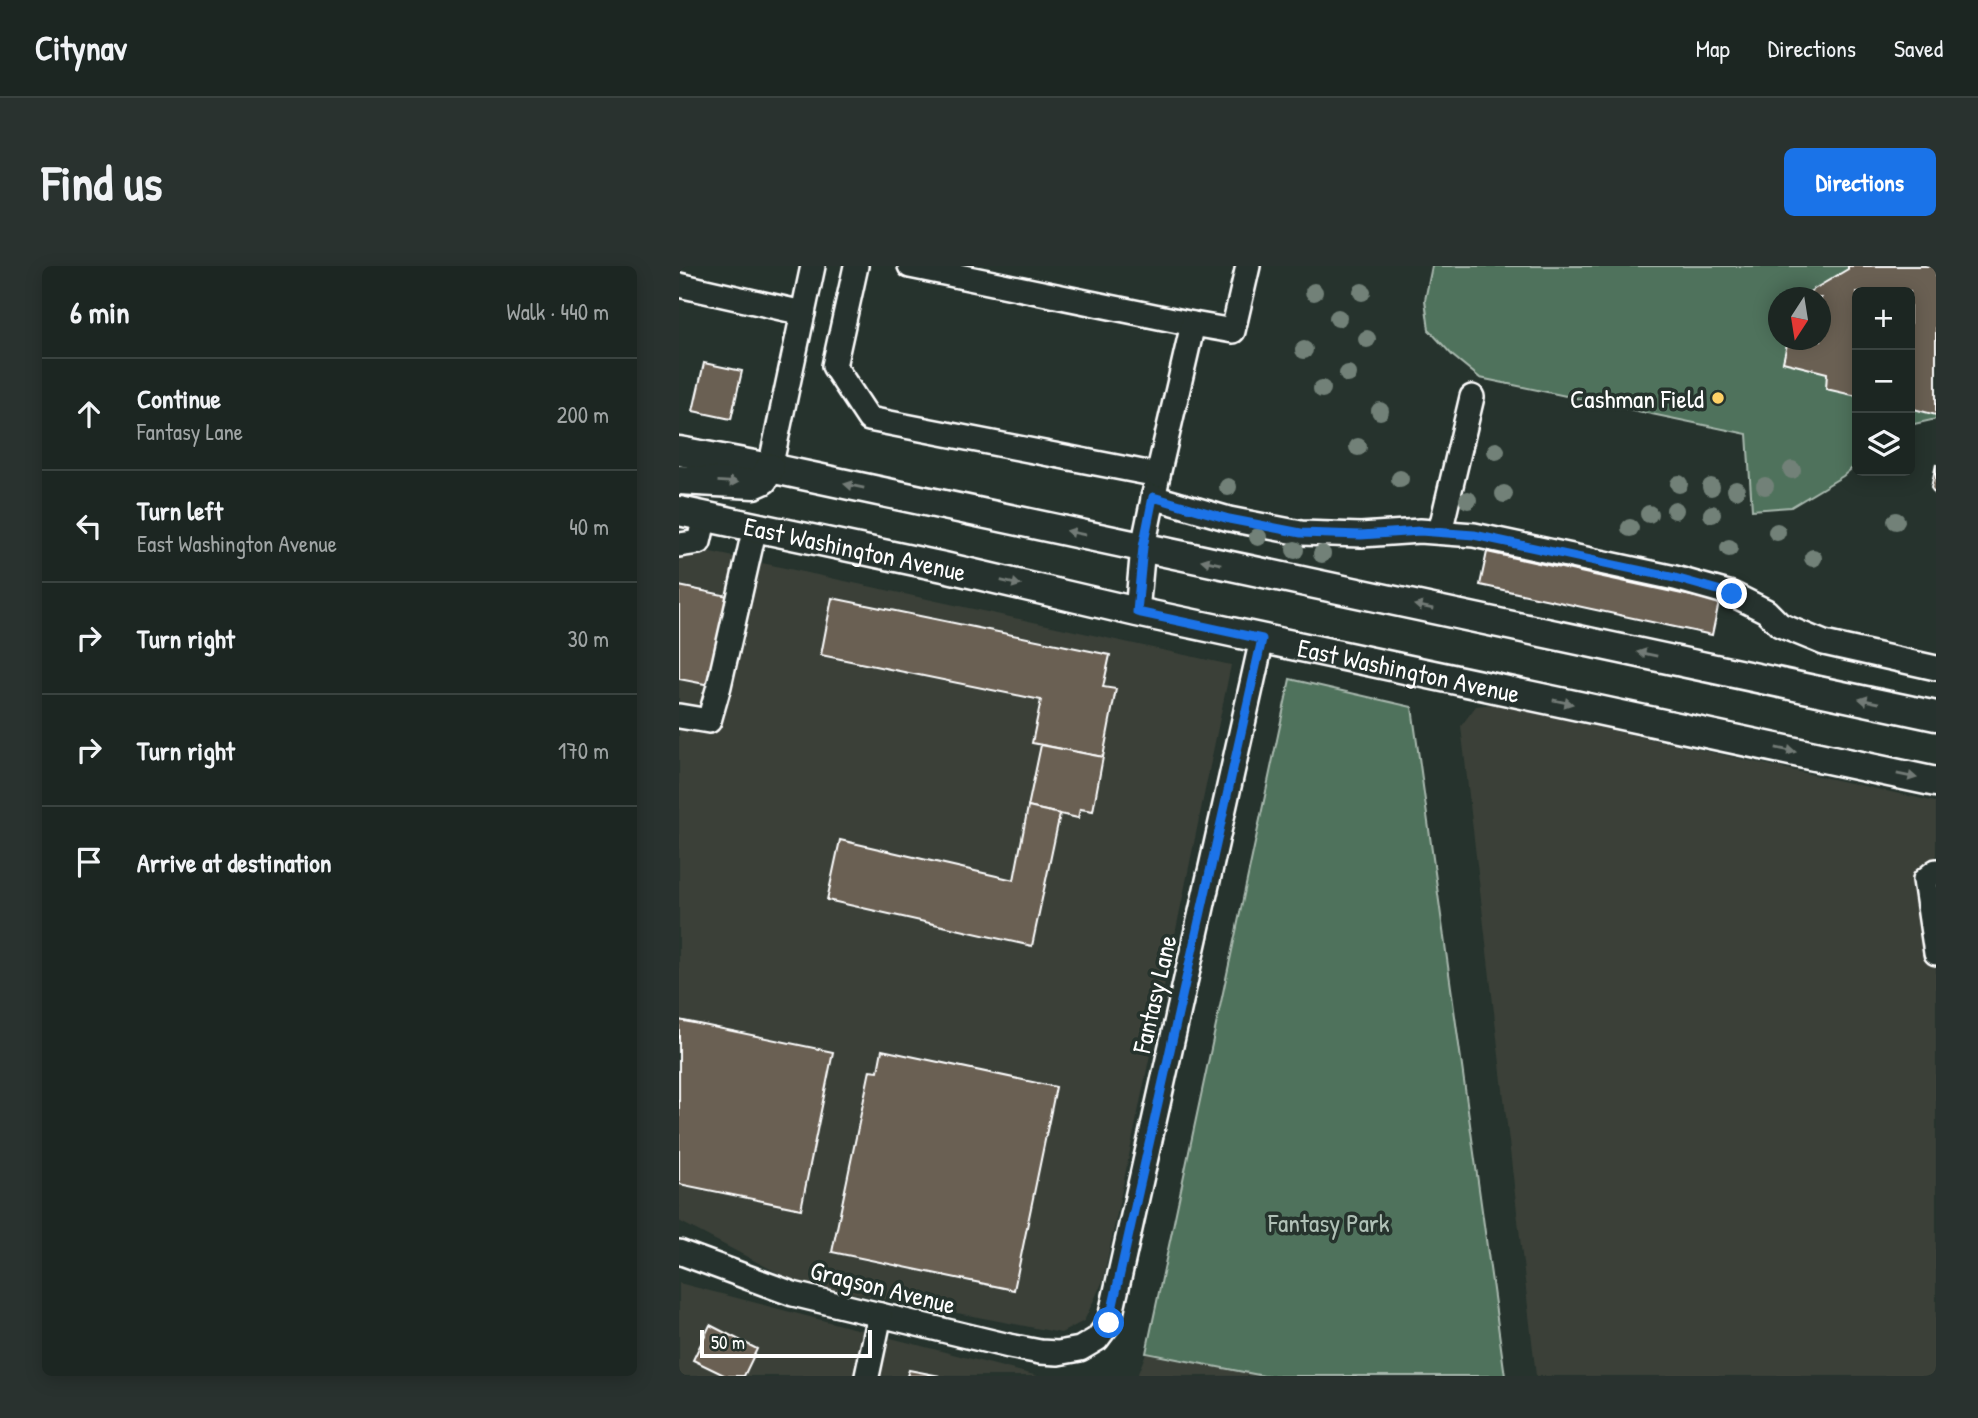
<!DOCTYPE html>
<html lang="en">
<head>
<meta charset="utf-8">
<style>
	:root { --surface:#1c2622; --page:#29322f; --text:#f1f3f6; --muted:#a0a5a5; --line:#3a4340; --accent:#1a73e8 }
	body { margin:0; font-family:"Patrick Hand",sans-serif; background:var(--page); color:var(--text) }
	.controls { position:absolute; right:21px; top:21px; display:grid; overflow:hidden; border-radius:10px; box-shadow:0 4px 18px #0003 }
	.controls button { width:63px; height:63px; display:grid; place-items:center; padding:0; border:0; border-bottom:2px solid var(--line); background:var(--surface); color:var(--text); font:35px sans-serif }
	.compass { position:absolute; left:1089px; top:21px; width:63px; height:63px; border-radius:50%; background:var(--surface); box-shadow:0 4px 18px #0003; rotate:192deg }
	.scale { position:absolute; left:21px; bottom:18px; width:172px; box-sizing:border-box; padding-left:7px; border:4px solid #fff; border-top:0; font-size:19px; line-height:24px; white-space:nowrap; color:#fff; -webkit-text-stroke:5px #26332d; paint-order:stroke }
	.stop { position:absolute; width:21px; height:21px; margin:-16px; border:5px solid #1a73e8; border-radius:50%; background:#fff }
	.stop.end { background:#1a73e8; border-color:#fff; box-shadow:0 2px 7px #0008 }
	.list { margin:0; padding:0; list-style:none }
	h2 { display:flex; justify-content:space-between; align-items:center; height:91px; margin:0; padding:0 28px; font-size:30px }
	h2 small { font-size:23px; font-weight:400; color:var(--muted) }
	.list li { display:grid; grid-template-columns:46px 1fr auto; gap:21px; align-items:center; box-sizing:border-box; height:112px; padding:0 28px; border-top:2px solid var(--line) }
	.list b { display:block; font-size:26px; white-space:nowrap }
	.list p { margin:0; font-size:23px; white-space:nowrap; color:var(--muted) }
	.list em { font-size:23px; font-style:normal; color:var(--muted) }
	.icon { flex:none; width:38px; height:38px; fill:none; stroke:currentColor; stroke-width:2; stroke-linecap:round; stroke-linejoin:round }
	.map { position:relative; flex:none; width:1257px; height:1110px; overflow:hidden; border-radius:10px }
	header { display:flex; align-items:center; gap:42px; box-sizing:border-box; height:98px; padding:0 35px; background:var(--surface); border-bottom:2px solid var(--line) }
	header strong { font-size:33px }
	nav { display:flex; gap:38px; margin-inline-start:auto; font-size:24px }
	.intro { display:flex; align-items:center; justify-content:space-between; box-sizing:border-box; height:168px; padding:0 42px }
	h1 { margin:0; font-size:49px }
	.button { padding:18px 32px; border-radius:10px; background:var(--accent); color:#fff; font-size:24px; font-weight:700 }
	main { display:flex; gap:42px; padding:0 42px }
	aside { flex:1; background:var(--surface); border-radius:10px; box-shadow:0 4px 18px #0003 }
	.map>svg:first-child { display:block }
	.built { fill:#3a4038 }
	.green { fill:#50725c; stroke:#a8b8ae; stroke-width:2; fill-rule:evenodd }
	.building { fill:#6a6053; stroke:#fff; stroke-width:2 }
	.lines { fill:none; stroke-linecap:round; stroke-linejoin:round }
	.minor-casing { stroke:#fff; stroke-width:28 }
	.major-casing { stroke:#fff; stroke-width:33 }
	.minor { stroke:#26332d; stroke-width:23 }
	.major { stroke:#26332d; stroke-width:28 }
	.tree { fill:#728178 }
	.oneway { fill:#727a76 }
	.route { stroke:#1a73e8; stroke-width:9 }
	.poi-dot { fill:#ffd166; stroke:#26332d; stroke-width:2.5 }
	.labels { text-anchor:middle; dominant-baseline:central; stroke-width:7; stroke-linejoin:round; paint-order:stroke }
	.poi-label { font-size:26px; fill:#fff; stroke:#26332d; text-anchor:end }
	.street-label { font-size:26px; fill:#fff; stroke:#26332d }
	.park-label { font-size:26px; fill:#b0c0b6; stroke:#26332d }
</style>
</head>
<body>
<header>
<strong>Citynav</strong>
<nav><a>Map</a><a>Directions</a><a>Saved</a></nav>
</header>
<div class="intro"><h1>Find us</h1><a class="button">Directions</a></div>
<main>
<aside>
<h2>6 min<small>Walk · 440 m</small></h2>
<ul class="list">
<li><svg class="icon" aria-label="ahead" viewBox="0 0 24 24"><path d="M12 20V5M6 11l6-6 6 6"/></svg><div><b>Continue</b><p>Fantasy Lane</p></div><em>200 m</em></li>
<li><svg class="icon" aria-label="left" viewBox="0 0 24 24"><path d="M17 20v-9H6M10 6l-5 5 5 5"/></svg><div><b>Turn left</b><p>East Washington Avenue</p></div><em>40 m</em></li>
<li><svg class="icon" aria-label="right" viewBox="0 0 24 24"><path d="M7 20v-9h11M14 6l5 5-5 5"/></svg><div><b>Turn right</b></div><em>30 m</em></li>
<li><svg class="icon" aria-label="right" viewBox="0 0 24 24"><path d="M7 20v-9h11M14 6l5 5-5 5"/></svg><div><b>Turn right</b></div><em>170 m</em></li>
<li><svg class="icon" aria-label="arrive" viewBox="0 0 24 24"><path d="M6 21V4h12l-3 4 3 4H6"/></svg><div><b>Arrive at destination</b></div></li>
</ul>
</aside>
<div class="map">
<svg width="1257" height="1110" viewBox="0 0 1257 1110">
	<rect width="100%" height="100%" fill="#26332d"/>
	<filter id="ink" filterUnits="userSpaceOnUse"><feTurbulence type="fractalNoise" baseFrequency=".0143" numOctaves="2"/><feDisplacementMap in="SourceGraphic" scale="14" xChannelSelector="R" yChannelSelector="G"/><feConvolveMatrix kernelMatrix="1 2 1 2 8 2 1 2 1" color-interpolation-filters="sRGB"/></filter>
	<g filter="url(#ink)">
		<g class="built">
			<path d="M0 279 552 399 424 1015 405 1055 382 1067 116 1016 0 955Z"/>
			<path d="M815 438 1257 536V1110H857L782 460 797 440Z"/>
			<path d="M0 1017 359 1110H0Z"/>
			<path d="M467 1087 585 1110H458Z"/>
		</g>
		<g class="green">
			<path d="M753 0H1257V153L1231 159V26H1178V198L1164 210 1112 241 1073 244 1068 168 801 112 774 90 750 64 746 34ZM1100 32H1142V74H1100Z"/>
			<path d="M611 413 733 441 826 1110H585L467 1087Z"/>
		</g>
		<g class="building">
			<path d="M1169 0H1257V149L1231 142V26H1178V130L1147 123 1148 107 1104 96 1109 74H1142V32H1120L1169 3Z"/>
			<path d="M25 97 63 105 52 153 14 145Z"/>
			<path d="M1257 198V229L1252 222Z"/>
			<path d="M808 286 1040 336 1033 369 801 319Z"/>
			<path d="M0 320 49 330 31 419 0 413Z"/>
			<path d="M153 332 431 389 424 421 437 423 424 491 353 477 362 434 142 389Z"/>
			<path d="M362 479 424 491 414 545 401 543 399 552 349 541Z"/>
			<path d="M349 541 381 548 353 680 148 634 161 574 335 614Z"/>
			<path d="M0 754 154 786 122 943 0 918Z"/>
			<path d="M203 784 377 821 335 1024 153 986 191 804 199 805Z"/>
			<path d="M31 1059 78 1083 65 1110H47L14 1094Z"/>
			<path d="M230 1104 261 1110H228Z"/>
		</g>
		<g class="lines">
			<g class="minor-casing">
				<g id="minor">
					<path d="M177 0 155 100 190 153 479 209 464 281 458 346"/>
					<path d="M231 0 514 58"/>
					<path d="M0 19 124 47"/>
					<path d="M91 202 134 0"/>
					<path d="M479 209 514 58 554 65 569 0"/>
					<path d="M474 231 550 253 622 267 682 269 741 265 795 269 996 312 1053 328 1087 345 1101 359 1145 377 1257 402"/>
					<path d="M761 266 793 131"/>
					<path d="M0 279 20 276 26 250"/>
					<path d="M0 450 30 455 40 420 76 261"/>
					<path d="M1257 605 1246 614 1257 687"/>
					<path d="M0 986 114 1028 330 1080 361 1086 379 1087 401 1083 418 1073 430 1057 583 373"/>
					<path d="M188 1110 201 1049"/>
				</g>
			</g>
			<g class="major-casing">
				<g id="major">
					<path d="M0 185 91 202 1257 450"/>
					<path d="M0 214 75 218 84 214 91 202"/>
					<path id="s1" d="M0 245 265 301 458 346 1257 516"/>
				</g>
			</g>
			<use href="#minor" class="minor"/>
			<use href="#major" class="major"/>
		</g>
		<g class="tree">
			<circle cx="635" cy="26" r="9"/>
			<circle cx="683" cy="26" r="9"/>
			<circle cx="659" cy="52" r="9"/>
			<circle cx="688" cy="73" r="9"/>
			<circle cx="625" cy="84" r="9"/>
			<circle cx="669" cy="108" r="9"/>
			<circle cx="643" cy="123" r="9"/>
			<circle cx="701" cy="145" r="9"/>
			<circle cx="679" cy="181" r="9"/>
			<circle cx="817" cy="185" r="9"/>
			<circle cx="1113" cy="204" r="9"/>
			<circle cx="721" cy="213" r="9"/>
			<circle cx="1000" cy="218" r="9"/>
			<circle cx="1086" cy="220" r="9"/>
			<circle cx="549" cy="221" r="9"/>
			<circle cx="1032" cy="221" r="9"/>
			<circle cx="1057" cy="224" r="9"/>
			<circle cx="825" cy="228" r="9"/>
			<circle cx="789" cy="234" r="9"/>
			<circle cx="996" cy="244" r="9"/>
			<circle cx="970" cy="248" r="9"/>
			<circle cx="1033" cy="248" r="9"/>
			<circle cx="1217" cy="255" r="9"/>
			<circle cx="951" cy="262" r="9"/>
			<circle cx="1098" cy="266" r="9"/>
			<circle cx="579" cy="271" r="9"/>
			<circle cx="1050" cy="282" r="9"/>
			<circle cx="616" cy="284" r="9"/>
			<circle cx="643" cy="288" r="9"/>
			<circle cx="1134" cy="292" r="9"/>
		</g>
		<defs><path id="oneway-solid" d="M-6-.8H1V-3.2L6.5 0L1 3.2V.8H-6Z" transform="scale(1.75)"/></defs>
		<g class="oneway">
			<use href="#oneway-solid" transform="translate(49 216) rotate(3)"/>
			<use href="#oneway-solid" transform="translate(175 220) rotate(-168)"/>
			<use href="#oneway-solid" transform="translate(397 267) rotate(-168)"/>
			<use href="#oneway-solid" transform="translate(532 296) rotate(-168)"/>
			<use href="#oneway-solid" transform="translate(332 317) rotate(13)"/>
			<use href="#oneway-solid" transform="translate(745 341) rotate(-168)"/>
			<use href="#oneway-solid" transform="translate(968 388) rotate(-168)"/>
			<use href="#oneway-solid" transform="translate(1190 435) rotate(-168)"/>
			<use href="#oneway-solid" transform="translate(884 436) rotate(12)"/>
			<use href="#oneway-solid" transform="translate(1107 484) rotate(12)"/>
			<use href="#oneway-solid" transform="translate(1228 510) rotate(12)"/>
		</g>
	</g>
	<g class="lines" filter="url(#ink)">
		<path class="route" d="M430 1057 583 373 458 346 464 281 474 231 550 253 622 267 682 269 741 265 795 269 996 312 1053 328"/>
	</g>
	<circle class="poi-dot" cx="1039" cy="132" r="7"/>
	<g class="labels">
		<g class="poi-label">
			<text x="1025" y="132">Cashman Field</text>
		</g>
		<g class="street-label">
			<text stroke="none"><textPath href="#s1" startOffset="180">East Washington Avenue</textPath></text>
			<text stroke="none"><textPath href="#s1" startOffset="747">East Washington Avenue</textPath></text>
			<text transform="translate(475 728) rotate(-77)">Fantasy Lane</text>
			<text transform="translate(204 1021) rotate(14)">Gragson Avenue</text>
		</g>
		<g class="park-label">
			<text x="650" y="956">Fantasy Park</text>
		</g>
	</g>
</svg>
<div class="controls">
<button>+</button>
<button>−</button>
<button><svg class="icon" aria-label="layers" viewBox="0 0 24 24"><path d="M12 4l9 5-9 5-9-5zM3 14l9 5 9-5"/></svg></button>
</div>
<svg class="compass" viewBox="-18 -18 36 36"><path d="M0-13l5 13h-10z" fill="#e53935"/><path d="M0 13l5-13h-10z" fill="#a0a5a5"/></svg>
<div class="scale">50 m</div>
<div class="stop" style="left:430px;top:1057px"></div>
<div class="stop end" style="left:1053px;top:328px"></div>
</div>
</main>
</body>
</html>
